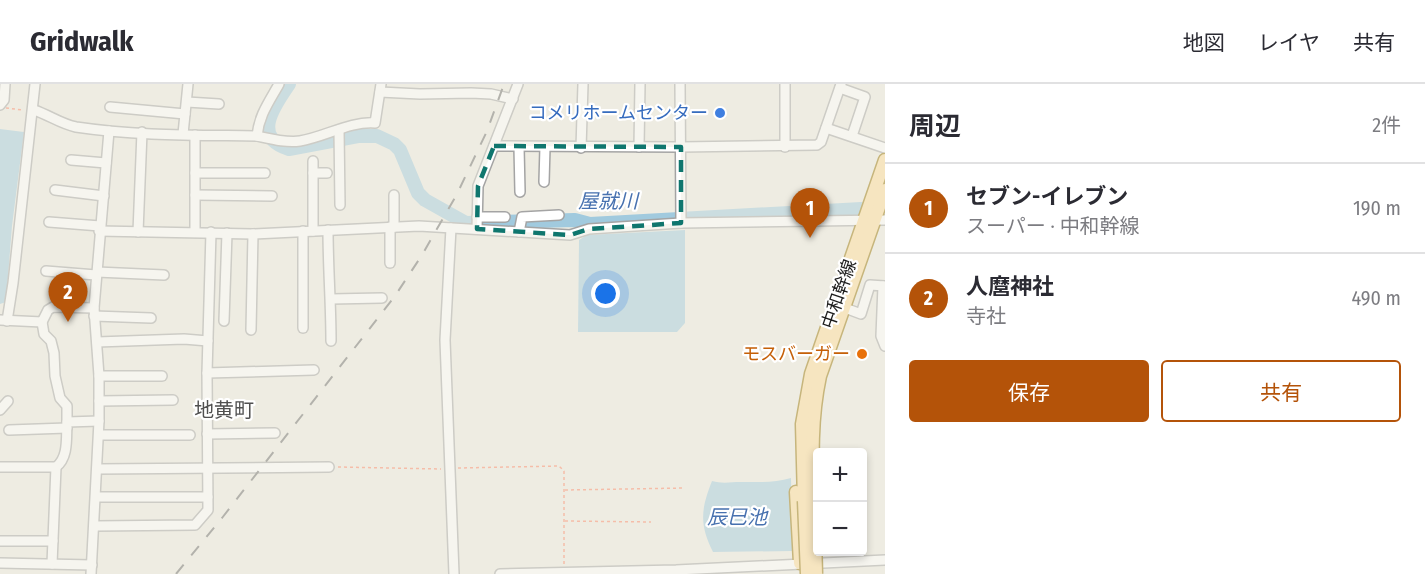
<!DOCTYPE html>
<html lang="ja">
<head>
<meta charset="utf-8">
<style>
	:root { --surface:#fff; --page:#f7f7f7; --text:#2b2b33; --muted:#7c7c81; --line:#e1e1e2; --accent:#b45309 }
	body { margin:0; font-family:"Fira Sans Condensed","Noto Sans JP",sans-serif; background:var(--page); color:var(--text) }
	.controls { position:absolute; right:18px; bottom:18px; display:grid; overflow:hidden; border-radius:6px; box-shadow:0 3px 9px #0003 }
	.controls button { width:54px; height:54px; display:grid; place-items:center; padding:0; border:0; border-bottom:2px solid var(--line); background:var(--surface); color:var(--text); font:30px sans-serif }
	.you { position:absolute; left:606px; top:210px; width:21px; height:21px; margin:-15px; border:4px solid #fff; border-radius:50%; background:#1a73e8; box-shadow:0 0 0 9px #1a73e833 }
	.badge { display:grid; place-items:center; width:39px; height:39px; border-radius:50%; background:var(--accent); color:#fff; font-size:20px; font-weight:700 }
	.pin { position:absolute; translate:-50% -50px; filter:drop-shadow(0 2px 3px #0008) }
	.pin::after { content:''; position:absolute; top:32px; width:21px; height:18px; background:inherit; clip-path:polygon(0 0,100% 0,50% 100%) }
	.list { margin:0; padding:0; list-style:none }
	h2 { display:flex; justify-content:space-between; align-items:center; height:78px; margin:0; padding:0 24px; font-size:26px }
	h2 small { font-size:20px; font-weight:400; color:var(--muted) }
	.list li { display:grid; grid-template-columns:39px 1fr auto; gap:18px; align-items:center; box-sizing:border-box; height:90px; padding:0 24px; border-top:2px solid var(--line) }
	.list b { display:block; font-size:22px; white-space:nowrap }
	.list p { margin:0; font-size:20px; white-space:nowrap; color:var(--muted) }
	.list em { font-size:20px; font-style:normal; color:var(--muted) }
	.actions { display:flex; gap:12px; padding:18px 24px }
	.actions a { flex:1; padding:14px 0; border:2px solid var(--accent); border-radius:6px; text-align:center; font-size:21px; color:var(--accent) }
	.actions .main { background:var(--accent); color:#fff }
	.map { position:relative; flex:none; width:885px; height:490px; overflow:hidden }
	header { display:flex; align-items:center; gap:36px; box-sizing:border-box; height:84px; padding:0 30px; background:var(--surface); border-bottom:2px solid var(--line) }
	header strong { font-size:28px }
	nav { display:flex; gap:33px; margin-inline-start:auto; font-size:21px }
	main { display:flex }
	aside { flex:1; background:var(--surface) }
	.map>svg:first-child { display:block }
	.water { fill:#a1cade }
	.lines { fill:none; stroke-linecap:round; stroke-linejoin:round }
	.river { stroke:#a1cade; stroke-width:14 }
	.minor-casing { stroke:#a4a4a4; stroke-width:12 }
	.major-casing { stroke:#967200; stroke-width:15 }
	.path { stroke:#fd8365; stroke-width:1.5; stroke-dasharray:3 3; stroke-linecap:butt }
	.minor { stroke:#fff; stroke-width:9 }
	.major { stroke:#fedb98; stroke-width:12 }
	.rail { stroke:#6b6b6b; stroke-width:2; stroke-dasharray:12 12; stroke-linecap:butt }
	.major-bridge-casing { stroke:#967200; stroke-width:15; stroke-linecap:butt }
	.major-bridge { stroke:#fedb98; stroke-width:12 }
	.marked { fill:none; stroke:#0f766e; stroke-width:4.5; stroke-dasharray:12 8; stroke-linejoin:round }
	.shop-dot { fill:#3f7fe0; stroke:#fff; stroke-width:2 }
	.food-dot { fill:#e8710a; stroke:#fff; stroke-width:2 }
	.labels { text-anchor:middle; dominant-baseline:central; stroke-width:4.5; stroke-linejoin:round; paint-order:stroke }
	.shop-label { font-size:18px; fill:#366cbe; stroke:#fff; text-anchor:end }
	.street-label { font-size:18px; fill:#1d1d1d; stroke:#fff }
	.food-label { font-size:18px; fill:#c56008; stroke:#fff; text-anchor:end }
	.water-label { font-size:20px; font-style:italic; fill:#4771af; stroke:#fff }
	.neighbourhood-label { font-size:20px; fill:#505050; stroke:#fff }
</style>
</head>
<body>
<header>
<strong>Gridwalk</strong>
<nav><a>地図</a><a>レイヤ</a><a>共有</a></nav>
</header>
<main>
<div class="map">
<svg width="885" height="490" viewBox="0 0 885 490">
	<rect width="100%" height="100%" fill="#eeece2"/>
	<g class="water">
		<path d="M0 45 24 48 12 142 6 218 0 220Z"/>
		<path d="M685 146V239L677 248H578L579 156 587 151Z"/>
		<path d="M791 394 793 467 713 468C699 440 701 425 712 397 723 400 730 398 741 398 758 398 774 399 791 394Z"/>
	</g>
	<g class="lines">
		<path class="river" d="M289 0C274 22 251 53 289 65L358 52H377L394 60 400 66 418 109 425 116 466 139 575 136 590 140 861 125"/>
		<g class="minor-casing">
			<g id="minor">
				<path d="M680 0 681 139"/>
				<path d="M785 0V63"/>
				<path d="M840 4 865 13 852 52"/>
				<path d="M380 8 420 10 471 9 491 10 513 15"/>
				<path d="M187 18 219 20"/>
				<path d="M0 21 4 16 5 0"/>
				<path d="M110 23 185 30"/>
				<path d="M34 26C49 31 61 40 76 43 136 52 198 51 257 52 259 31 269 18 279 0"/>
				<path d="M826 44 885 64"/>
				<path d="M339 46 340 121"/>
				<path d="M183 50 188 0"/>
				<path d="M257 52C271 55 286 59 300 57 325 53 350 37 375 39L381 0"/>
				<path d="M494 62 681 63 817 61 821 58 841 0"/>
				<path d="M519 63 520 108"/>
				<path d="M639 63 640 0"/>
				<path d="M581 64 583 0"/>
				<path d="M71 76 106 79"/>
				<path d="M195 89H265"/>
				<path d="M313 89H327"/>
				<path d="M544 98 545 63"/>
				<path d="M55 106 104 112"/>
				<path d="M195 111 272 112"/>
				<path d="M394 111V143"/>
				<path d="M477 133H505"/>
				<path d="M49 138 100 142"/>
				<path d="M390 143V179"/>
				<path d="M451 144 445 256 454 490"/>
				<path d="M477 145 478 102 518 0"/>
				<path d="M328 146C328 183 331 220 331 257"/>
				<path d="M99 147 253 150 419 142 570 151 589 145 681 139 885 136"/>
				<path d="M303 147V244"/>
				<path d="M313 147V77"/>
				<path d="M138 148 142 48"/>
				<path d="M195 148V51"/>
				<path d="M519 148 522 133 559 131"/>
				<path d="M46 187 96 191"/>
				<path d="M97 188 164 191"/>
				<path d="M883 202 881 252 885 262"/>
				<path d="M331 215 382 214"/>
				<path d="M845 224 861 230 870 201 885 202"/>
				<path d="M94 232 151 234"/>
				<path d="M0 236 42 238 48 226 53 223 94 224"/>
				<path d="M7 237 13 199 35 0"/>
				<path d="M224 237 227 149"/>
				<path d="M42 238 44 250 51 257 54 269 55 292 60 314 67 322V338"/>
				<path d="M251 246 253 150"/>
				<path d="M97 258 184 255 208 257"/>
				<path d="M207 289 314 286"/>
				<path d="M99 292H162"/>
				<path d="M99 317 173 316"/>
				<path d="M0 326 8 317"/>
				<path d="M9 346 67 344"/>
				<path d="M207 350 275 349"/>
				<path d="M99 351H190"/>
				<path d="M0 383H56C69 373 66 353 67 338L99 337"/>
				<path d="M97 385 329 383"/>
				<path d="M96 413H208"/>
				<path d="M95 442 195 441 208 426 207 289 211 148"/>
				<path d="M0 457H53"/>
				<path d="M0 479 92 481"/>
				<path d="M52 480 56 383"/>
				<path d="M91 490 99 337V292L94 224 109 47"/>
				<path d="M500 490 676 486 885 476"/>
			</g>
		</g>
		<g class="major-casing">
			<g id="major">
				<path d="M796 408 800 479"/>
				<path d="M804 417 802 340 811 290 885 76"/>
				<path d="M814 417C812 374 811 334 820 292L885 106"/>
			</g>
		</g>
		<g class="path">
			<path d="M6 24 23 26"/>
			<path d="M338 383 441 385"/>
			<path d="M458 384 559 382 564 387V482"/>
			<path d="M565 406 685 404"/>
			<path d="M565 437 651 438"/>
		</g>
		<use href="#minor" class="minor"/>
		<use href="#major" class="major"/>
		<path class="rail" d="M176 490 222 434 395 212 422 171 457 110 487 47 504 0"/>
		<g class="major-bridge-casing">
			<g id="major-bridge">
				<path d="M804 417 807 490"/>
				<path d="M814 417 816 490"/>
			</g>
		</g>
		<use href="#major-bridge" class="major-bridge"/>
	</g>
	<path d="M0 0H885V490H0ZM494 62 681 63V139L589 145 570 151 477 145 478 102Z" fill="#eeece2" fill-opacity=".55" fill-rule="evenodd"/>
	<path class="marked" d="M494 62 681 63V139L589 145 570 151 477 145 478 102Z"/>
	<circle class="shop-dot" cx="720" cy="29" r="6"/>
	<circle class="food-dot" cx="862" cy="270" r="6"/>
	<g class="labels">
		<g class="shop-label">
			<text x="708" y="29">コメリホームセンター</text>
		</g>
		<g class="street-label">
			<text transform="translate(839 210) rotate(-71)">中和幹線</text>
		</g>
		<g class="food-label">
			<text x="850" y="270">モスバーガー</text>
		</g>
		<g class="water-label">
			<text x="608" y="117">屋就川</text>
			<text x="737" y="433">辰巳池</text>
		</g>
		<g class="neighbourhood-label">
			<text x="224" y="326">地黄町</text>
		</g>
	</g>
</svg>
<div class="controls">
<button>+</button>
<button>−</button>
</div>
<div class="you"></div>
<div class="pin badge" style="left:810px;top:154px">1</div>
<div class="pin badge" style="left:68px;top:238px">2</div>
</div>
<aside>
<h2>周辺<small>2件</small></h2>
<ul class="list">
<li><span class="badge">1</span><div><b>セブン-イレブン</b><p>スーパー · 中和幹線</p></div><em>190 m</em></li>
<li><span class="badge">2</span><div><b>人麿神社</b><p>寺社</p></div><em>490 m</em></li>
</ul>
<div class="actions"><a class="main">保存</a><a>共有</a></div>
</aside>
</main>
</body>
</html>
